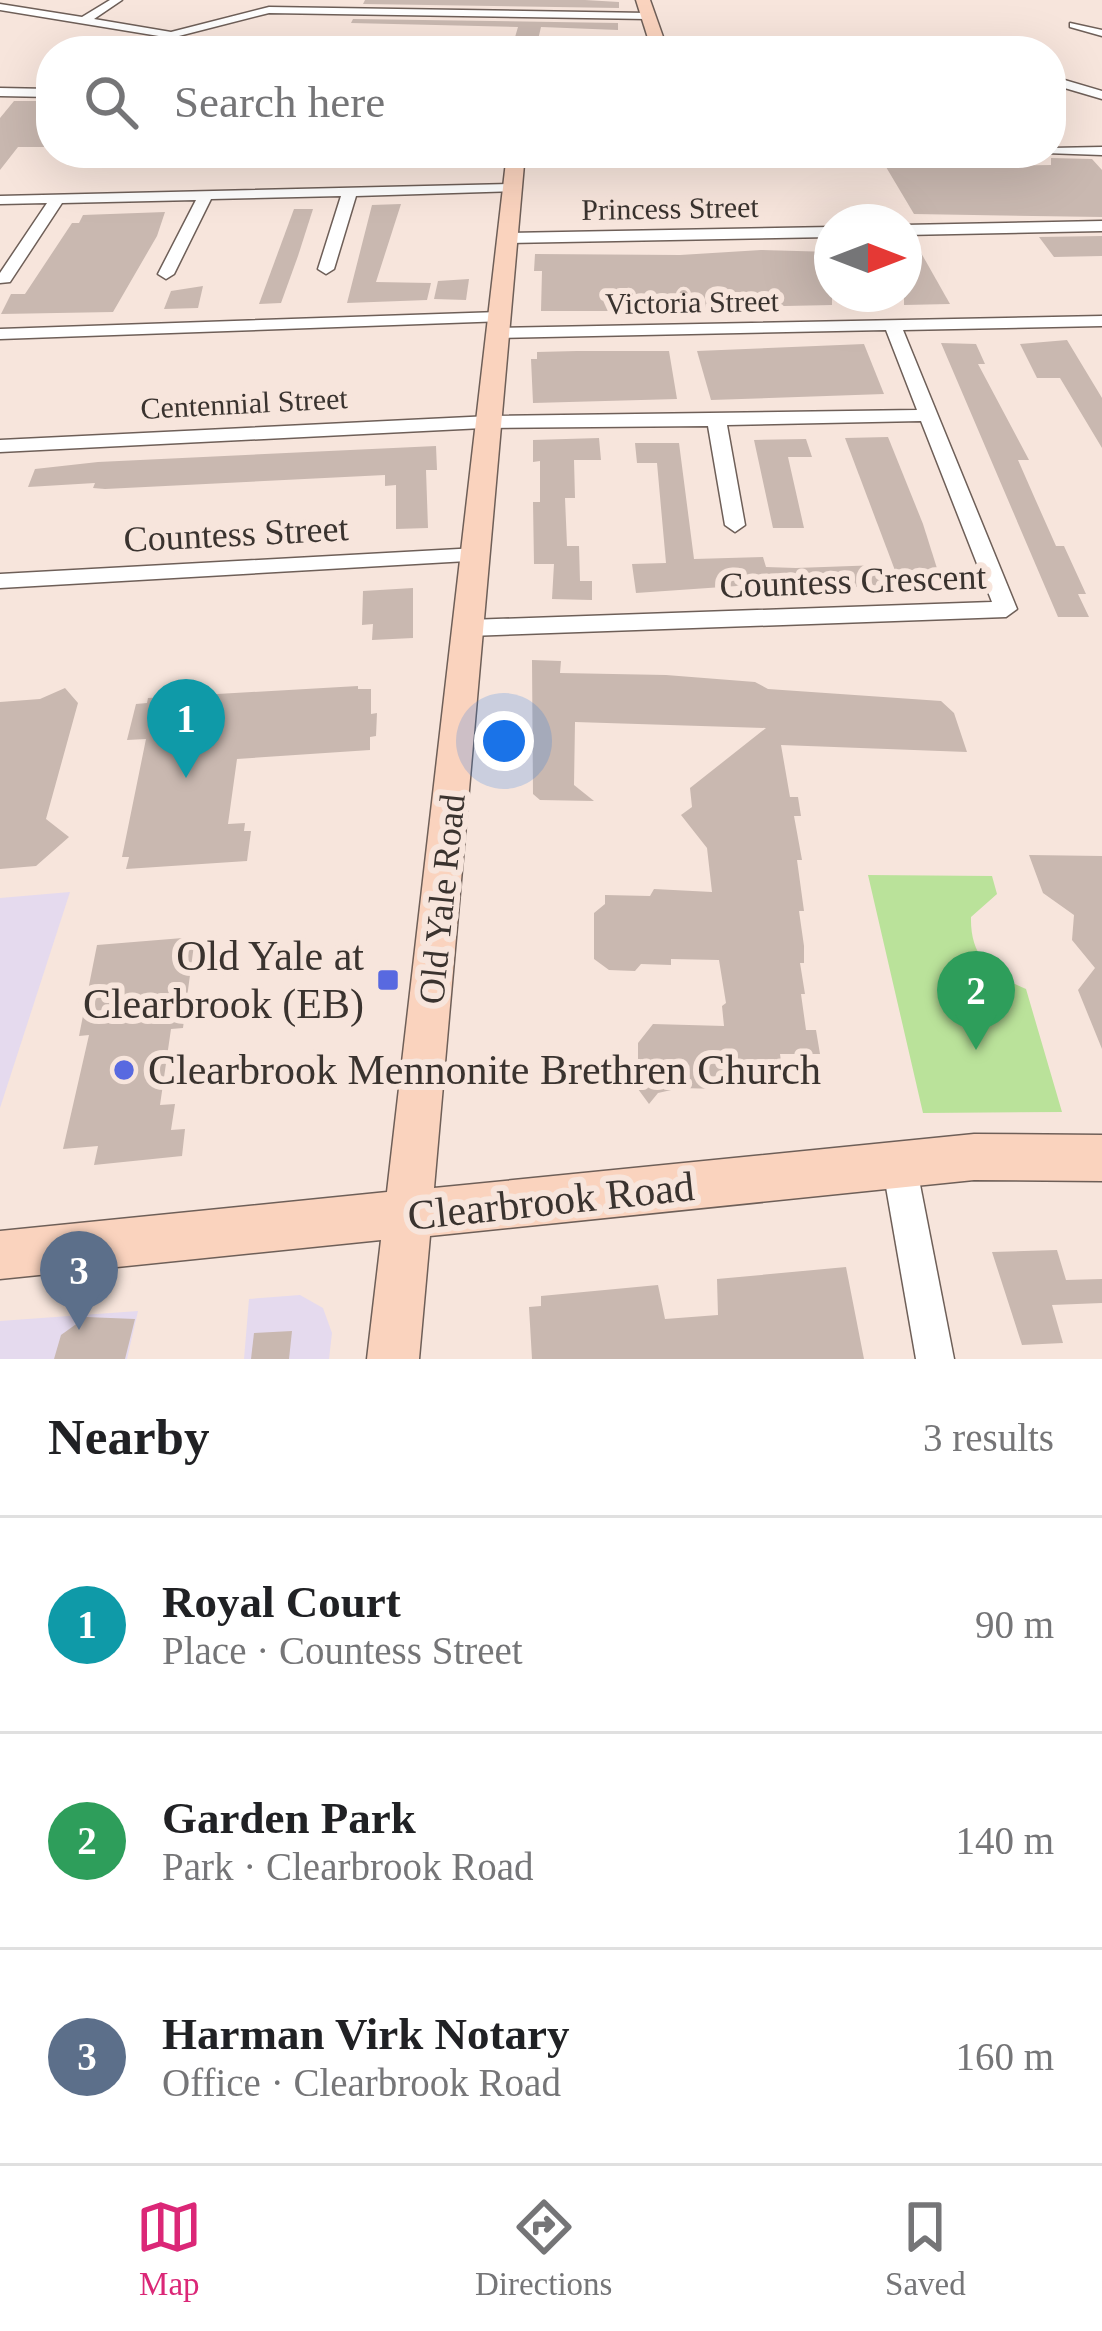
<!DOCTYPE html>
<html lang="en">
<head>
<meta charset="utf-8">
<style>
	:root { --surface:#fff; --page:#f2f2f2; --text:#202124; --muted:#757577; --line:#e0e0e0; --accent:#db2777 }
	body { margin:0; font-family:"Times New Roman",serif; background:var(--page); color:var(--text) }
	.compass { position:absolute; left:814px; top:204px; width:108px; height:108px; border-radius:50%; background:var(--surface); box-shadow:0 12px 48px #0002; rotate:90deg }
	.you { position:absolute; left:504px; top:741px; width:42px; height:42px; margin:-30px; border:9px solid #fff; border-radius:50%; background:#1a73e8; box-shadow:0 0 0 18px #1a73e833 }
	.badge { display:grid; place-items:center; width:78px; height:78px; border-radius:50%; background:var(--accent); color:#fff; font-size:39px; font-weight:700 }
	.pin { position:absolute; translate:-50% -99px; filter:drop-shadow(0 3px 6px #0008) }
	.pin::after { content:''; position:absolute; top:63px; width:42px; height:36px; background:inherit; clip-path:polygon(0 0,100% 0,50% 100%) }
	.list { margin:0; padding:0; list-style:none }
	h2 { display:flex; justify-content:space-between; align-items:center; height:156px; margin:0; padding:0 48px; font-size:51px }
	h2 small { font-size:39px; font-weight:400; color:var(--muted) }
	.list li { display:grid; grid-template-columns:78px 1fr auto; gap:36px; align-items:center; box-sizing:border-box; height:216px; padding:0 48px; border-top:3px solid var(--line) }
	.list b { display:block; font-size:45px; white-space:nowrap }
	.list p { margin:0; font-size:39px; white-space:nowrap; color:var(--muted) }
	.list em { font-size:39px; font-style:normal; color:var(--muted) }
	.icon { flex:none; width:66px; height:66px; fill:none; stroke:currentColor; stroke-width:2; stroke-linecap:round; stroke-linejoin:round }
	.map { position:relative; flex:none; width:1102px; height:1359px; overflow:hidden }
	.search { position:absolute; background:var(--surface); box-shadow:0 12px 48px #0002; left:36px; right:36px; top:36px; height:132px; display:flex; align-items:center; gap:30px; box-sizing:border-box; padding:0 42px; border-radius:48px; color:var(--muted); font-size:45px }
	.sheet { height:804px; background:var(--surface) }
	nav { display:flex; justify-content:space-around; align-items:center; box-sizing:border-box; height:168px; border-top:3px solid var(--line); background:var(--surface); font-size:33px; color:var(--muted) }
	nav a { display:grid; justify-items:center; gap:6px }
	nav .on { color:var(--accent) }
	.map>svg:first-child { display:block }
	.commercial { fill:#e5daee }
	.green { fill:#bae29a }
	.building { fill:#c9b8b0 }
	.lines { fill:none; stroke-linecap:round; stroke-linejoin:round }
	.street-casing { stroke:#6e5f58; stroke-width:3 }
	.secondary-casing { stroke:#6e5f58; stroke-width:3 }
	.street { fill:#fff; fill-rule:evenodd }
	.secondary { fill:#fad3be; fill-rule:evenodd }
	.poi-dot { fill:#5869e0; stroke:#f7e5dc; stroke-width:4.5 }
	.labels { text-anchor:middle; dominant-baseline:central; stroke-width:12; stroke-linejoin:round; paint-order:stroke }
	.far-street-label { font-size:30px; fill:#3a332f; stroke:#f7e5dc }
	.street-label { font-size:36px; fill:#3a332f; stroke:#f7e5dc }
	.near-poi-label { font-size:42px; fill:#3a332f; stroke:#f7e5dc; text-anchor:end }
	.near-street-label { font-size:42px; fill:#3a332f; stroke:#f7e5dc }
</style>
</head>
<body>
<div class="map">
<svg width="1102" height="1359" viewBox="0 0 1102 1359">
	<rect width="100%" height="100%" fill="#f7e5dc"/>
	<g class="commercial">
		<path d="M70 892 0 1108V898Z"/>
		<path d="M300 1295 323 1308 332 1333 329 1359H244L249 1299Z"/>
		<path d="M138 1311 127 1359H0V1321Z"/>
	</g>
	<path class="green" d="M868 875 992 876 997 894 971 917C970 957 991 974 1026 989L1062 1112 923 1113Z"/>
	<g class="building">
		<path d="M365 0H585L619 2V8L363 4Z"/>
		<path d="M353 19 618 23V30L541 27 537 44H513L518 27 351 23Z"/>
		<path d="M14 101H48L38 115H51V147H18L0 170V118Z"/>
		<path d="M1051 158 1092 159 1102 170V217L914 214 886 167 1051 165Z"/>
		<path d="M401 204 376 282 431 283 427 300 347 303 372 205Z"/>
		<path d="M294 209H313L298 256 281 303 259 304Z"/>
		<path d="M165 212 157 236 113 312 1 314 11 294H25L72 223H79L83 215Z"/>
		<path d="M1102 236V256L1054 257 1039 237Z"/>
		<path d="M761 250 832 252V305L686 308 682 294 661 299 663 311H541L542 271H534L535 254 680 255Z"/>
		<path d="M904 251H920L950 304 904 305Z"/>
		<path d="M469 279 466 300 434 299 438 281Z"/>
		<path d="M203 286 198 308 164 309 171 291Z"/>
		<path d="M1067 340 1102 398V448L1060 378H1037L1020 344Z"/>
		<path d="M941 343 976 344 985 364H978L1029 460H1018L1036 501 1056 546H1064L1086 594H1078L1089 617H1058Z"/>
		<path d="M864 344 884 394 711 400 697 351Z"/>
		<path d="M577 351H669L677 399 533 403 531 359H537V352Z"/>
		<path d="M888 437 923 524 941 581H899L845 438Z"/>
		<path d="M599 438 601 460H574L575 498H565L567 546H579L580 581H592V600L552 599 554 564H534L533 502H540V461L533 462V440Z"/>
		<path d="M806 439 812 457H788L804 528H773L754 440Z"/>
		<path d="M635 443H679L694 559 763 557 766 567 796 568 880 565 888 587 737 586 636 593 632 564 666 563 657 463H637Z"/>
		<path d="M436 446 437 470H426L428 528 396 529V485L385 486V475L105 489 93 488 95 483 28 487 35 469 98 462Z"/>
		<path d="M413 588V638L372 640 373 624 362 625 363 591Z"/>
		<path d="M532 660 561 661 560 673 666 675 755 682 768 689 941 701 954 713 967 752 781 745 790 797H798L801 816H794L802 860H797L804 911H799L804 946V963H800L805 994H801L806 1030H816L820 1054H780L784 1083 719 1082 720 1089 680 1088 658 1093 649 1104 638 1089V1043L653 1024 724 1026 722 1006 726 1003 719 960 671 959V965L641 964 635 971 609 970 594 959V913L605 904V895L650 896 654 889 712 892 707 848 681 815 692 807 690 788 766 728 575 722 574 785 594 801 540 800 533 794Z"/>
		<path d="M358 686V689H371V714L377 713 376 736 370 737V750L237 759 228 824 245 823 244 831H251L247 861 126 869 129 857H122L146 739 127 740 136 704 147 703 148 698Z"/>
		<path d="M65 688 78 703 46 819 69 837 36 866 0 869V702L40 699Z"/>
		<path d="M1029 855 1102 856V1049L1078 990 1095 968 1072 940 1074 915 1043 893Z"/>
		<path d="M195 937 183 1028 171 1029 160 1105 175 1104 171 1130 185 1129 182 1156 94 1165 98 1146 63 1149 89 1035 79 1036 97 945Z"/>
		<path d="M1057 1250 1066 1280 1102 1279V1303L1052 1305 1063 1343 1022 1345 992 1252Z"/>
		<path d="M846 1267 864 1359H532L529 1307 541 1306V1296L658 1285 665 1319 718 1315 717 1279Z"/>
		<path d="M86 1317 135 1319 125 1359H54L61 1335Z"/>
		<path d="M292 1331 289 1359H251L254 1333Z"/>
	</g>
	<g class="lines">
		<g class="street-casing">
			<g id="street">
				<path d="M110 0H122L94 19 171 32 269 7 648 13 653 16 648 19 269 13 171 38 0 10V4L82 17Z"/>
				<path d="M1070 23 1102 30V36L1070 27Z"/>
				<path d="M875 48H1022L1028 51H869Z"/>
				<path d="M1051 76 1102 91V99L1051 84Z"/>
				<path d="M0 88 51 89V97L0 96Z"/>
				<path d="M1102 147V155L1045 153H1051V148Z"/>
				<path d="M787 153H1021L1014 157 515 166 508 162 515 158Z"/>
				<path d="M512 184 517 185V191L356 196 334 269 326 274 318 269 341 196 211 199 174 274 166 279 158 274 196 200 62 203 10 282 0 283V273L47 203 0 204V196Z"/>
				<path d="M1102 221V231L904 235V225Z"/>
				<path d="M832 227V237L508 243 500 238 508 233Z"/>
				<path d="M499 312 507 317 505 321 0 339V329Z"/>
				<path d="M1102 316V326L903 330 1017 609 1006 617 469 636 458 628 469 620 992 602 921 421 727 425 745 525 735 532 725 525 708 426 483 428 0 452V440L490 416 917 410 886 330 499 338 490 333 499 328Z"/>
				<path d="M477 548 488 555 485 560 0 588V574Z"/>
				<path d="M899 1147 911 1152 916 1164 954 1359H916L882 1164 887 1152Z"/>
			</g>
		</g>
		<g class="secondary-casing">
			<g id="secondary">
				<path d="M636 0H650L668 51H652Z"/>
				<path d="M507 153H525L434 1188 974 1134 1102 1135V1181L974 1180 430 1236 419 1359H367L381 1240 0 1279V1231L387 1192Z"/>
			</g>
		</g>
		<use href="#street" class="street"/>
		<use href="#secondary" class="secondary"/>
	</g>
	<g class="poi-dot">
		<rect x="376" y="968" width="24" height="24" rx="6"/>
		<circle cx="124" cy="1070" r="12"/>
	</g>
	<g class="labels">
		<g class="far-street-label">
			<text transform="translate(670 208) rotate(-1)">Princess Street</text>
			<text transform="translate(692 302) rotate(-1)">Victoria Street</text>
			<text transform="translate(244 403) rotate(-3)">Centennial Street</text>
		</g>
		<g class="street-label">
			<text transform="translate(236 534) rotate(-3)">Countess Street</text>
			<text transform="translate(853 581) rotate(-2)">Countess Crescent</text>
			<text transform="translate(442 899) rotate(-84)">Old Yale Road</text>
		</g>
		<g class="near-poi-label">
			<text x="364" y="956">Old Yale at<tspan x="364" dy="48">Clearbrook (EB)</tspan></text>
			<text x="148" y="1070" text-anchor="start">Clearbrook Mennonite Brethren Church</text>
		</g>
		<g class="near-street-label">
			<text transform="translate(551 1201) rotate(-6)">Clearbrook Road</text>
		</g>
	</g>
</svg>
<svg class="compass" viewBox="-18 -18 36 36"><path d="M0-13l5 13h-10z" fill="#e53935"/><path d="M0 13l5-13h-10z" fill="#757577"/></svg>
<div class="you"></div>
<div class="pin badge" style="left:186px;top:778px;background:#0f9aa8">1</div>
<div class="pin badge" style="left:976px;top:1050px;background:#2e9e5b">2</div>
<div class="pin badge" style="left:79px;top:1330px;background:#5c6f8a">3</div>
<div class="search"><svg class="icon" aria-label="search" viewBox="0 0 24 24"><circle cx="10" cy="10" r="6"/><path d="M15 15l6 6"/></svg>Search here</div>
</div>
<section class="sheet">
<h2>Nearby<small>3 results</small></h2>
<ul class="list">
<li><span class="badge" style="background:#0f9aa8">1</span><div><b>Royal Court</b><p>Place · Countess Street</p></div><em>90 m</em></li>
<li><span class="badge" style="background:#2e9e5b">2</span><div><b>Garden Park</b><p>Park · Clearbrook Road</p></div><em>140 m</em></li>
<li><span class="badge" style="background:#5c6f8a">3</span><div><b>Harman Virk Notary</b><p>Office · Clearbrook Road</p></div><em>160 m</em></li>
</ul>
</section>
<nav>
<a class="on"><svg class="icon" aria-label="map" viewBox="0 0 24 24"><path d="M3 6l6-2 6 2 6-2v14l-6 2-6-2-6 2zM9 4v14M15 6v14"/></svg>Map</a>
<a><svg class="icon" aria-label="directions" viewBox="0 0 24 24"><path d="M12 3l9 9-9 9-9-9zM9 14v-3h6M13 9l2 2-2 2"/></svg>Directions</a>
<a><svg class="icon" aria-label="saved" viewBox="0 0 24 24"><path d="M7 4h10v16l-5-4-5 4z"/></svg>Saved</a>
</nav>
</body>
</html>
